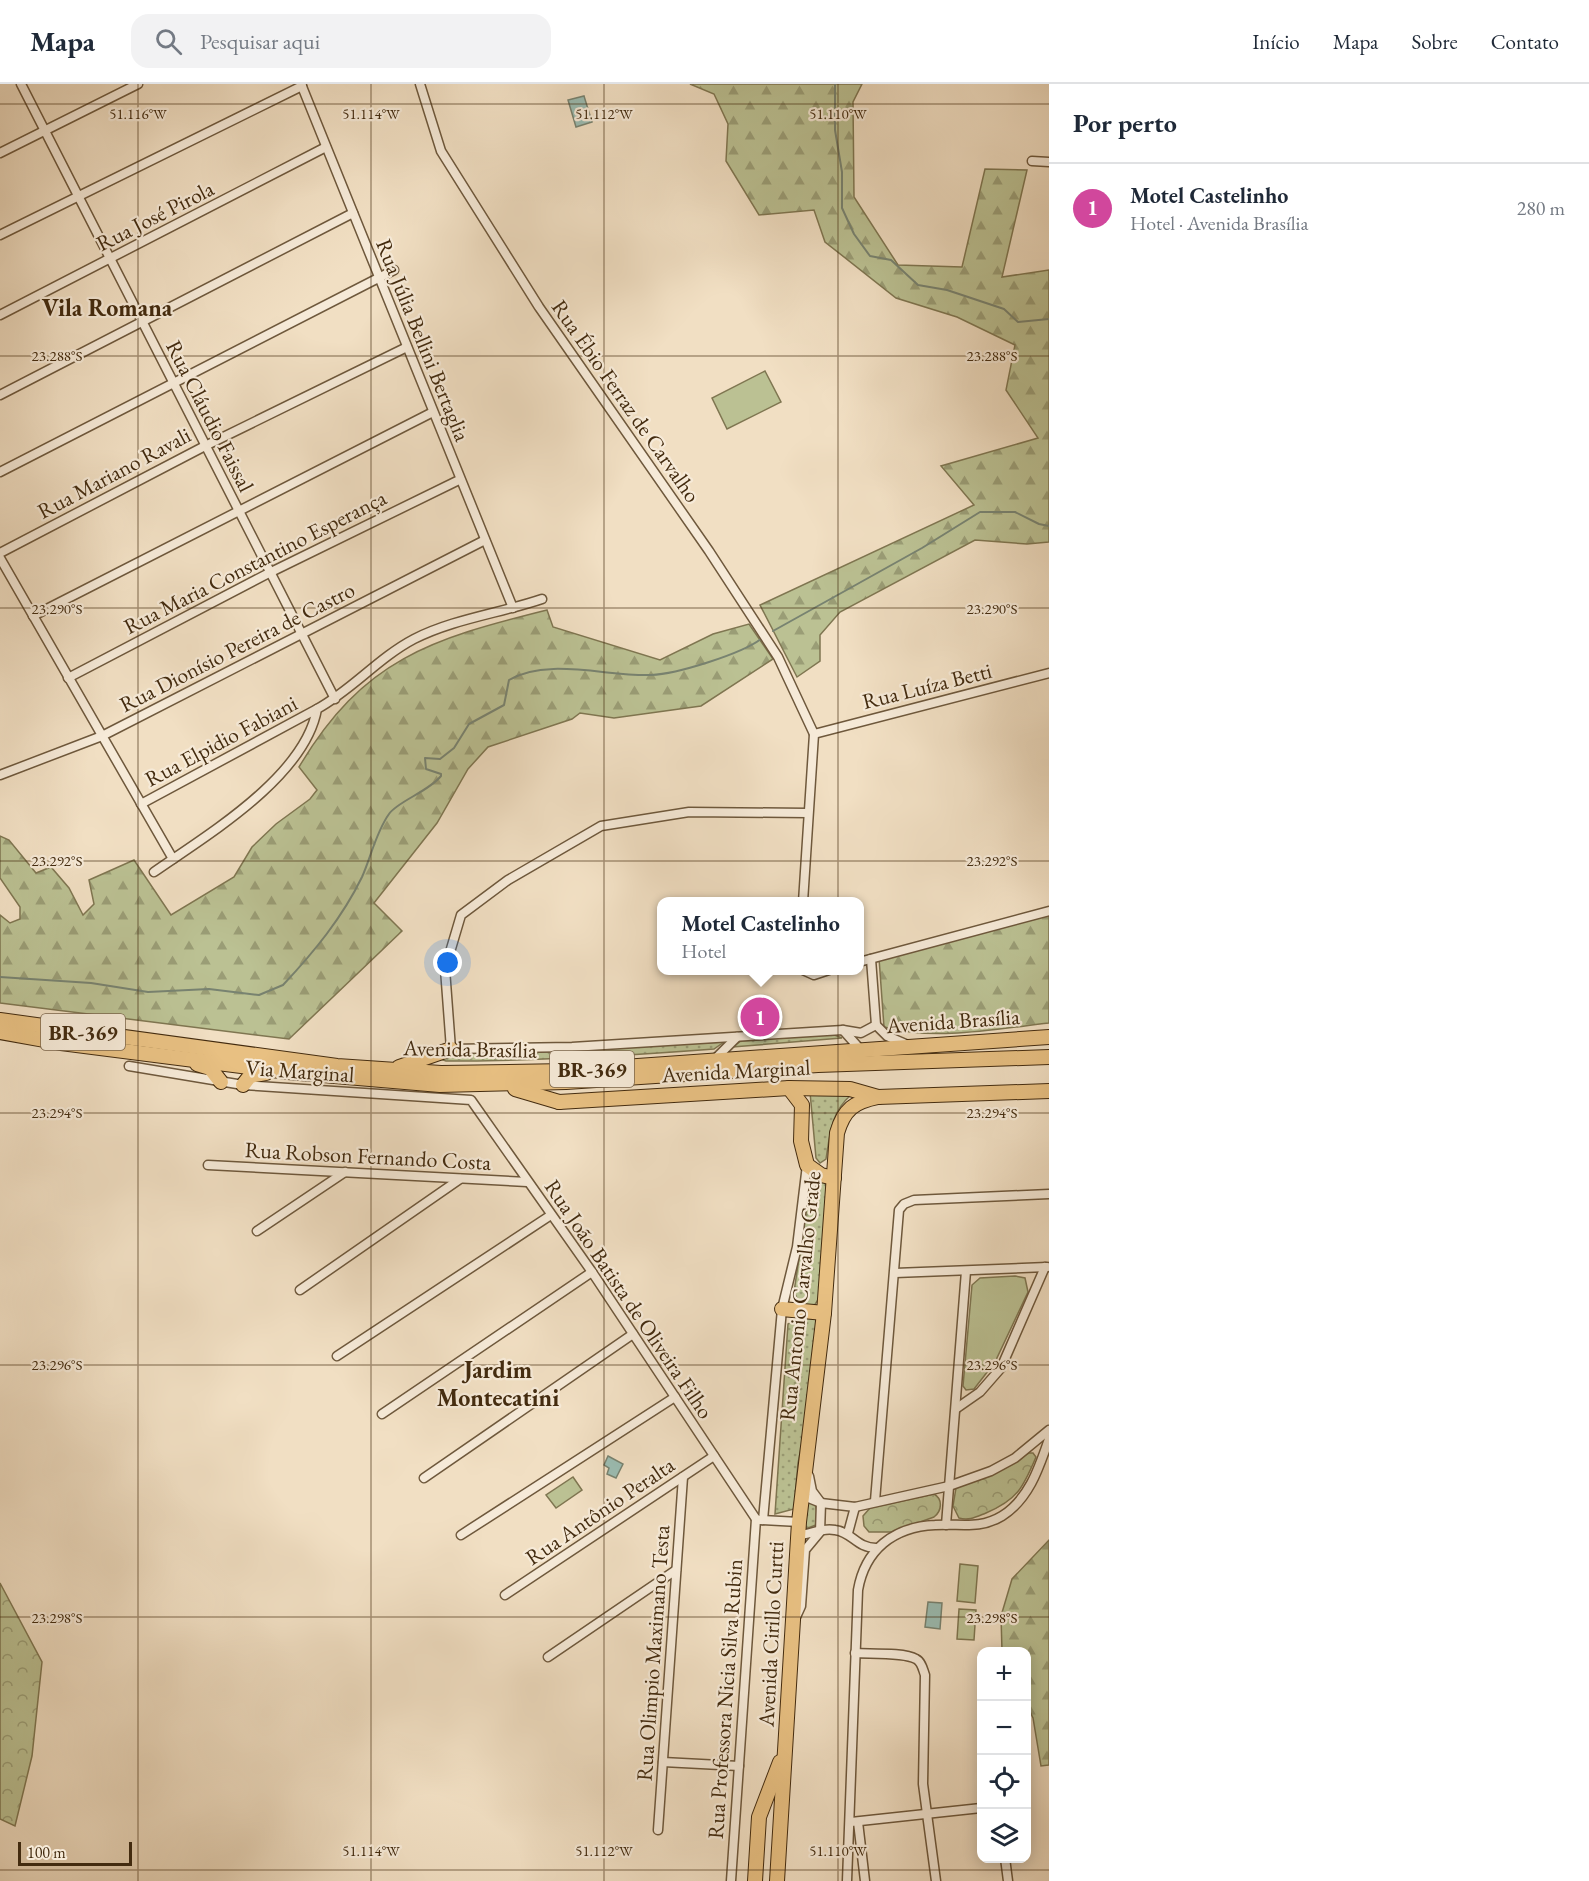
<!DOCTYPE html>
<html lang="pt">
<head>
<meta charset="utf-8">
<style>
	:root { --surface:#fff; --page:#f2f2f3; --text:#1f2937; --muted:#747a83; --line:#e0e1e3; --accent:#111827 }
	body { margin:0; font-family:"EB Garamond",serif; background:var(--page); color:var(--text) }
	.controls { position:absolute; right:18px; bottom:18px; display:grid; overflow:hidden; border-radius:12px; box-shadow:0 3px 15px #0003 }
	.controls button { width:54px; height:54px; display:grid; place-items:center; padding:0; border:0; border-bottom:2px solid var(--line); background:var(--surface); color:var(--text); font:30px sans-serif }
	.scale { position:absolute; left:18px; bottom:15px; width:114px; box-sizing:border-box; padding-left:6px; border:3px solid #432b0f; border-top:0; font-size:16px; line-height:21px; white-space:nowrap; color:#432b0f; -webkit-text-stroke:4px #f6ead8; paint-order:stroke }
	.you { position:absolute; left:448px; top:879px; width:21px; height:21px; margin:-15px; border:4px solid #fff; border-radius:50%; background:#1a73e8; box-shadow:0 0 0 9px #1a73e833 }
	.badge { display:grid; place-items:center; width:39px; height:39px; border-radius:50%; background:var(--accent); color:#fff; font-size:20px; font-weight:700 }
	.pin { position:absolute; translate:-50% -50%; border:3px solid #fff; box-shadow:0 2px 6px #0006 }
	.popup { position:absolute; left:657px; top:813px; width:207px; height:78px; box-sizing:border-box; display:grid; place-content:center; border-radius:12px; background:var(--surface); filter:drop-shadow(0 2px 4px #0005); font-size:20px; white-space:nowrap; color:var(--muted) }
	.popup b { font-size:22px; color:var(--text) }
	.popup::after { content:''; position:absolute; left:50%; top:100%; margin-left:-12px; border:12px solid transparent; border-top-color:var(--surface) }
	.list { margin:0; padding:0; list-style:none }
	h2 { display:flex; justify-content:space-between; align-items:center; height:78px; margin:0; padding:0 24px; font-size:26px }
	h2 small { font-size:20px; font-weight:400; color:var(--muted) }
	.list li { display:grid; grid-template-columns:39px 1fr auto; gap:18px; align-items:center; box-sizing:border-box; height:90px; padding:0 24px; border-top:2px solid var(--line) }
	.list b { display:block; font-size:22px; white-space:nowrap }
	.list p { margin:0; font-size:20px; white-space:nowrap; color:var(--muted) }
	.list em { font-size:20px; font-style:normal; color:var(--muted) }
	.icon { flex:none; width:33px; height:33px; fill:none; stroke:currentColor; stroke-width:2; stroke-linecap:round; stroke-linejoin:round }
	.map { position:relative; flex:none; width:1049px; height:1797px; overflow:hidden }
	header { display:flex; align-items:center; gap:36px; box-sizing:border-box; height:84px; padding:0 30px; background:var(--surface); border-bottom:2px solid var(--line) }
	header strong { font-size:28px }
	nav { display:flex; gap:33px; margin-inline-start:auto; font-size:21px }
	.search { width:420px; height:54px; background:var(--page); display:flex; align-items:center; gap:15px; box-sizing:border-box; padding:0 21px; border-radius:18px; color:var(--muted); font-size:22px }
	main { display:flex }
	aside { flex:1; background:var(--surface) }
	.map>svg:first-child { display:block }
	.grass { fill:url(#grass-dots); stroke:#7f7651; stroke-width:1.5 }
	.forest { fill:url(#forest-firs); stroke:#7f7651; stroke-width:1.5 }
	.park { fill:url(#park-crowns); stroke:#7f7651; stroke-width:1.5 }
	.garden { fill:#bbc193; stroke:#7f7651; stroke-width:1.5 }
	.water { fill:#9bbdb3; stroke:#788371; stroke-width:1.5 }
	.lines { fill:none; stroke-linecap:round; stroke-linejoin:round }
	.stream { stroke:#788371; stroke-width:2 }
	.minor-casing { stroke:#6e583c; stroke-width:11 }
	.primary-casing { stroke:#432b0f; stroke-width:16 }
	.trunk-casing { stroke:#432b0f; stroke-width:16 }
	.minor { stroke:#f6ead8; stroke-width:8 }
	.primary { stroke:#e8c082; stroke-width:14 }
	.trunk { stroke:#e8c082; stroke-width:14 }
	.ticks { fill:none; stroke:#432b0f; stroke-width:1.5; stroke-opacity:0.45 }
	.labels { text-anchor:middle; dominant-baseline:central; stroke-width:4.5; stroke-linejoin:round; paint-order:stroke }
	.shield { fill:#f6ead8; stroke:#79644b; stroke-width:1.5 }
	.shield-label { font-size:21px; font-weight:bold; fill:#432b0f }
	.street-label { font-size:22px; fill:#432b0f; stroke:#f6ead8 }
	.neighbourhood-label { font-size:24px; font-weight:bold; fill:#432b0f; stroke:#f6ead8 }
	.ticks-label { font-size:15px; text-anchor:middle; fill:#432b0f; stroke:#f6ead8; stroke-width:4.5; stroke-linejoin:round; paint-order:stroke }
</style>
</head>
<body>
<header>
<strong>Mapa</strong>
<div class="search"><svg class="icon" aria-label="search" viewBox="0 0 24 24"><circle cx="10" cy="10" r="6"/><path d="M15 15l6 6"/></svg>Pesquisar aqui</div>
<nav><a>Início</a><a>Mapa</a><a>Sobre</a><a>Contato</a></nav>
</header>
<main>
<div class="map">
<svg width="1049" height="1797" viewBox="0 0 1049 1797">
	<defs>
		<pattern id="grass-dots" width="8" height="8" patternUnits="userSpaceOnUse" patternTransform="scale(1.5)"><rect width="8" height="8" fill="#bbc193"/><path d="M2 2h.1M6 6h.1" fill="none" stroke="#9a9d76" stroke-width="1.8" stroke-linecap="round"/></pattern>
		<pattern id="forest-firs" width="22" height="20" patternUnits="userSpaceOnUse" patternTransform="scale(1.5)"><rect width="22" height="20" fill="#bbc193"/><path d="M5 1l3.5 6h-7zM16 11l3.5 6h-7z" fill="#9a9d76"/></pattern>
		<pattern id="park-crowns" width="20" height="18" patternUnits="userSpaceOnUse" patternTransform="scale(1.5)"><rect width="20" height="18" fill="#bbc193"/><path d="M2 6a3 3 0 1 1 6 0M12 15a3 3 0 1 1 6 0" fill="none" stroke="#9a9d76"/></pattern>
	</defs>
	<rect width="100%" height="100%" fill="#f1dfc3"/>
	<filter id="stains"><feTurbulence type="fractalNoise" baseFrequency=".00333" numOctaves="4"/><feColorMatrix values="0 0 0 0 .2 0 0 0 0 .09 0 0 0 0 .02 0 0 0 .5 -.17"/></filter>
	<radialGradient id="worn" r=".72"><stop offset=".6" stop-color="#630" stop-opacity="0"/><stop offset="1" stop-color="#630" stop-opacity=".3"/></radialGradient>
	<g class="grass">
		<path d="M832 950 842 954 732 963 741 957Z"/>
		<path d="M724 958 714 965C624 972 536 977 446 977L440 975 466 969Z"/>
		<path d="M810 1008 851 1011C831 1028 830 1050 826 1075L820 1079 816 1074Z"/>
		<path d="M818 1095H824L827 1104 821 1211 814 1222H801L794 1208 808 1113 814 1109Z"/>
		<path d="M800 1234 817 1235 812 1310 798 1379 794 1425 775 1430 788 1240Z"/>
		<path d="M806 1417 815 1420 819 1435 816 1441 805 1445Z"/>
	</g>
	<g class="forest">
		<path d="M690 0H862L853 18 854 113 898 181 962 183 985 85 1027 86 1002 193 1049 186V458L1027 460 975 456 840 528 820 551V577L797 593 760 521 974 421 941 382 1038 354 1006 306 1015 261 957 233 896 214 825 158 814 126 759 131 726 77 728 40 714 10Z"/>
		<path d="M547 526 553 543 660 576 713 550 749 540 773 575 701 622 614 634 580 629 572 635 488 663 468 685 437 739 374 819 402 847 289 955 0 919V831L10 839 20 835V823L0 794V752L9 756 36 789 51 783 69 804 83 831 94 820 89 796 134 776 171 831 234 793 252 763 276 740 310 715 317 706 299 683C363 575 431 555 547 526Z"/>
		<path d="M1049 828V939C996 945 936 957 884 943L879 874Z"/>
		<path d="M1049 1456V1681L1041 1682 1033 1634 1027 1621 1026 1568 1002 1567 1001 1532 1012 1495Z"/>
	</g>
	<g class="park">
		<path d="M1029 1369H1033L1036 1373C1023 1404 1017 1416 986 1429 976 1433 969 1437 959 1434L953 1422 956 1404Z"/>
		<path d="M934 1410C943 1415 942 1427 934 1433L892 1448H869L864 1442 863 1432 870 1424Z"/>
		<path d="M0 1499 42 1578 32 1672 15 1742 0 1735Z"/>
	</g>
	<g class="garden">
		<path d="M765 287 781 318 727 345 712 314Z"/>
		<path d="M1015 1192 1025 1194 1028 1208 995 1278 974 1305 966 1306 963 1302 972 1201 980 1194Z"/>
		<path d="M573 1393 582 1406 556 1424 546 1411Z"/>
		<path d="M960 1480 978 1482 975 1519 957 1517Z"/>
		<path d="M959 1525 976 1526 974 1556 957 1555Z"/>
	</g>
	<g class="water">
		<path d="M584 12 592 38 576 43 568 16Z"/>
		<path d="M608 1372 623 1380 616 1394 607 1390 609 1384 604 1381Z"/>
		<path d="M928 1518 942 1519 940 1545 925 1543Z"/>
	</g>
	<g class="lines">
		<g class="stream">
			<path d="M835 0V46L842 88V124L854 150 870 172 891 176 918 201 947 206 1004 225 1018 238 1049 235"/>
			<path d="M773 547 922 464 980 428H1015L1039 440 1049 442"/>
			<path d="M0 893 91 899 148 908 209 905 259 911 283 901C314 868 342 834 362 793 371 773 376 748 389 730 398 717 428 708 441 692V690L426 685 425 674 440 675 454 664 469 640 504 621 509 596C547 573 609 593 651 591 677 590 741 570 761 555"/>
		</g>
		<g class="minor-casing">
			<g id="minor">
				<path d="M21 0 335 615"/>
				<path d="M301 0 513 524"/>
				<path d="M420 0 441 67 539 223 709 467 778 573 814 650 803 818"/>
				<path d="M0 69 138 0"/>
				<path d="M1032 77 1049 78"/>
				<path d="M0 151 302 2"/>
				<path d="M0 231 326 63"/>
				<path d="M0 311 353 129"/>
				<path d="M0 388 394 186"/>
				<path d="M0 469 205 362 407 263"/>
				<path d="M0 474 173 775"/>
				<path d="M33 532 433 328"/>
				<path d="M68 594 269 489 459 396"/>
				<path d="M814 650 1049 589"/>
				<path d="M0 691 102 652 485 456"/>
				<path d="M141 720 317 625"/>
				<path d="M808 729 689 728 601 742 508 796 461 831 445 885 451 965 572 963 843 946 861 949 876 941"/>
				<path d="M154 788C207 751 305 693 317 625 352 606 378 574 414 555 453 535 501 529 542 515"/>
				<path d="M871 875 876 941 887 952 908 961"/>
				<path d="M859 878 1049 827"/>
				<path d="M803 886 814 891 829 886"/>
				<path d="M843 946 859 964"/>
				<path d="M714 976 737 953"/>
				<path d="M129 982 243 1001 471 1016 592 1188 756 1435"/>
				<path d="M208 1081 527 1098"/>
				<path d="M257 1147 345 1088"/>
				<path d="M895 1189 1047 1183"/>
				<path d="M300 1206 460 1095"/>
				<path d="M337 1272 551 1131"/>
				<path d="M957 1324 980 1308 1001 1284 1045 1183"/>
				<path d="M382 1330 592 1188"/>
				<path d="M424 1394 633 1250"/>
				<path d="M801 1411 821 1419 855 1423 949 1402 991 1387 1015 1374 1049 1346"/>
				<path d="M875 1417 899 1126 904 1120 914 1116 1049 1110"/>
				<path d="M760 1436 799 1438"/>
				<path d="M763 1436 782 1225 797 1163 807 1081"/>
				<path d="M946 1441 966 1187"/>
				<path d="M848 1449 855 1423"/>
				<path d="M461 1451 675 1313"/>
				<path d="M798 1451C811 1451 821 1443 835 1446 852 1448 857 1464 876 1464"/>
				<path d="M505 1511 714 1372"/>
				<path d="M796 1533 801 1522 805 1466 820 1448 821 1419 812 1407 809 1392"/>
				<path d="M855 1569C870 1570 904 1568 916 1575 922 1578 923 1586 925 1591L923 1700 936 1797"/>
				<path d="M548 1573 676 1486"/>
				<path d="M663 1678 739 1682"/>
				<path d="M851 1738 981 1724"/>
				<path d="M858 1738 865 1797"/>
				<path d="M658 1746 683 1393"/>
				<path d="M1005 1774 1008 1797"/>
				<path d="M731 1797 756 1435"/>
				<path d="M847 1797 858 1506C865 1466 893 1443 935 1441 959 1439 979 1446 1002 1432 1029 1415 1039 1384 1049 1355"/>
			</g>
		</g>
		<g class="primary-casing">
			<g id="primary">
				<path d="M789 1004 802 1021 801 1057 807 1081 821 1091 834 1094"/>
				<path d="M559 1018 789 1004 850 1005 878 1013"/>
				<path d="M782 1225 824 1229"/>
				<path d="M755 1797 759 1733 780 1678"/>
				<path d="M777 1797 799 1438 824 1229 837 1049C844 1025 854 1018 878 1013"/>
			</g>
		</g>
		<g class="trunk-casing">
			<g id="trunk">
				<path d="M0 936 337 982 441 989 567 987 1049 953"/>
				<path d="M0 948 61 959 288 988 440 1001 566 998 818 981 1049 973"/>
				<path d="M197 980 210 984 221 998"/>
				<path d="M399 983 451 965"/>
				<path d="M243 1001 250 992 266 989"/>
				<path d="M515 1005 559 1018"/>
				<path d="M878 1013 1049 1007"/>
			</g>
		</g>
		<use href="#minor" class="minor"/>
		<use href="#primary" class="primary"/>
		<use href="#trunk" class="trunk"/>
	</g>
	<path class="ticks" d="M138 0V1797M371 0V1797M604 0V1797M838 0V1797M0 20H1049M0 272H1049M0 524H1049M0 777H1049M0 1029H1049M0 1281H1049M0 1533H1049M0 1786H1049"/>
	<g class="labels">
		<g class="shield">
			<rect x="41" y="930" width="84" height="36" rx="4.5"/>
			<rect x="550" y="967" width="84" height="36" rx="4.5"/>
		</g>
		<g class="shield-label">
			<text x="83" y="948">BR-369</text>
			<text x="592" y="985">BR-369</text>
		</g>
		<g class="street-label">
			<text transform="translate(155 132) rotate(-27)">Rua José Pirola</text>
			<text transform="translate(423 256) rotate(68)">Rua Júlia Bellini Bertaglia</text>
			<text transform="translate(626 317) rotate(55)">Rua Ébio Ferraz de Carvalho</text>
			<text transform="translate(210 332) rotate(63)">Rua Cláudio Faissal</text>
			<text transform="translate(114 389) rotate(-28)">Rua Mariano Ravali</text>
			<text transform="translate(255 478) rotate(-27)">Rua Maria Constantino Esperança</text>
			<text transform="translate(237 563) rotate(-27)">Rua Dionísio Pereira de Castro</text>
			<text transform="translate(927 602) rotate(-14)">Rua Luíza Betti</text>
			<text transform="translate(221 657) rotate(-28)">Rua Elpidio Fabiani</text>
			<text transform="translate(953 937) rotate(-4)">Avenida Brasília</text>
			<text transform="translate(470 965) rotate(1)">Avenida Brasília</text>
			<text transform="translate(300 987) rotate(4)">Via Marginal</text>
			<text transform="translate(736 987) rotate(-3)">Avenida Marginal</text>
			<text transform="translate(368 1072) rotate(3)">Rua Robson Fernando Costa</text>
			<text transform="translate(800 1212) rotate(-84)">Rua Antonio Carvalho Grade</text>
			<text transform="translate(629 1215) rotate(56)">Rua João Batista de Oliveira Filho</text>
			<text transform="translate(600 1427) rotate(-34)">Rua Antônio Peralta</text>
			<text transform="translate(771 1550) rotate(-87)">Avenida Cirillo Curtti</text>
			<text transform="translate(653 1569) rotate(-86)">Rua Olimpio Maximano Testa</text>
			<text transform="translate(725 1615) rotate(-86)">Rua Professora Nicia Silva Rubin</text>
		</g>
		<g class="neighbourhood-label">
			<text x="107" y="223">Vila Romana</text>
			<text x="498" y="1285">Jardim<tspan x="498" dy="28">Montecatini</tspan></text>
		</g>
	</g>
	<g class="ticks-label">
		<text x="138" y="35">51.116°W</text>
		<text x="371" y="35">51.114°W</text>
		<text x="604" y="35">51.112°W</text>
		<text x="838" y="35">51.110°W</text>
		<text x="57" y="277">23.288°S</text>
		<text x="992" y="277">23.288°S</text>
		<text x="57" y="530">23.290°S</text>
		<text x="992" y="530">23.290°S</text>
		<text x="57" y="782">23.292°S</text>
		<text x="992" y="782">23.292°S</text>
		<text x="57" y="1034">23.294°S</text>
		<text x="992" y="1034">23.294°S</text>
		<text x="57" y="1286">23.296°S</text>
		<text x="992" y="1286">23.296°S</text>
		<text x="57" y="1539">23.298°S</text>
		<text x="992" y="1539">23.298°S</text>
		<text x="371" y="1772">51.114°W</text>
		<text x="604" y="1772">51.112°W</text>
		<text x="838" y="1772">51.110°W</text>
	</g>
	<rect width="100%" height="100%" filter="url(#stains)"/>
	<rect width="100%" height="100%" fill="url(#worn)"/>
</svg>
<div class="controls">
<button>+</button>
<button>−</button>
<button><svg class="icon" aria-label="locate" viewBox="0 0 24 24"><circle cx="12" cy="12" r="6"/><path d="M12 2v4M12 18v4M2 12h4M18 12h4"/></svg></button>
<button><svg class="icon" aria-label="layers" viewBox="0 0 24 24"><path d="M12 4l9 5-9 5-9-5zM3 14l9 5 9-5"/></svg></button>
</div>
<div class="scale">100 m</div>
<div class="you"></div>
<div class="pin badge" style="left:760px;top:933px;background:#d1479c">1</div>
<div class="popup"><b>Motel Castelinho</b>Hotel</div>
</div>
<aside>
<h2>Por perto<small></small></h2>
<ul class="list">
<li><span class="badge" style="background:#d1479c">1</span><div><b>Motel Castelinho</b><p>Hotel · Avenida Brasília</p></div><em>280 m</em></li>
</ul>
</aside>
</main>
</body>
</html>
